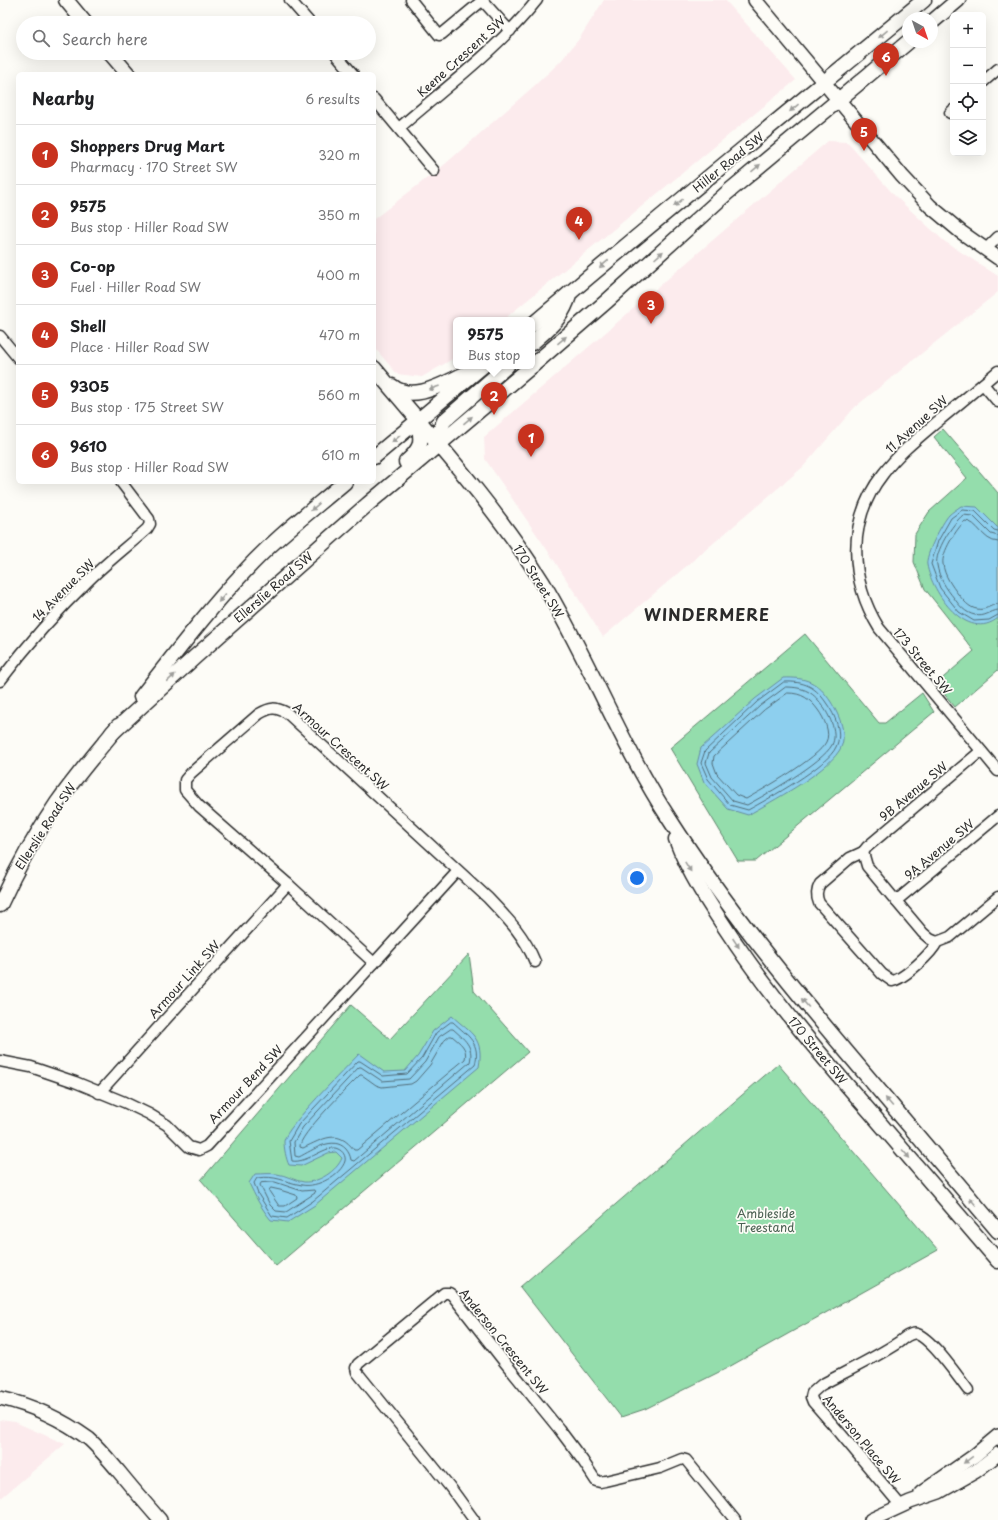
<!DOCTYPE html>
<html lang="en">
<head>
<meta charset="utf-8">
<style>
	:root { --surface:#fff; --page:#f6f6f6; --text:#202124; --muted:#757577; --line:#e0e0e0; --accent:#c8321e }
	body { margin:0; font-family:"Playpen Sans",sans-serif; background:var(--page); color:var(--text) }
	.controls { position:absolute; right:12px; top:12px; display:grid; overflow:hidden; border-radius:6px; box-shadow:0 4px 16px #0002 }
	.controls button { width:36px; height:36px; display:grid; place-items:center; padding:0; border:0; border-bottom:1px solid var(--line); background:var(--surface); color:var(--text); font:20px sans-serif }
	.compass { position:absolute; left:902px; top:12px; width:36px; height:36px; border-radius:50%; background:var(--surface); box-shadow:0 4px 16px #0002; rotate:140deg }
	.you { position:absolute; left:637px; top:878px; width:14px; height:14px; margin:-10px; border:3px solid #fff; border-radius:50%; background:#1a73e8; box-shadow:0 0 0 6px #1a73e833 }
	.badge { display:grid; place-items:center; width:26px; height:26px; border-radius:50%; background:var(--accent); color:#fff; font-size:13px; font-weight:700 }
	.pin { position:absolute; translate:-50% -33px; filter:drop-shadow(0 1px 2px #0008) }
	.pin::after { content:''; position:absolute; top:21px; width:14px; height:12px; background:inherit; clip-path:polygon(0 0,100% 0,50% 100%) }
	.popup { position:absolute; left:453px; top:317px; width:82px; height:52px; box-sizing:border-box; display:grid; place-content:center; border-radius:6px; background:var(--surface); filter:drop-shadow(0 1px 3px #0005); font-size:13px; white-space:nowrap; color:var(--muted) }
	.popup b { font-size:15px; color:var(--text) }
	.popup::after { content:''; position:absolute; left:50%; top:100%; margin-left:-8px; border:8px solid transparent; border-top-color:var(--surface) }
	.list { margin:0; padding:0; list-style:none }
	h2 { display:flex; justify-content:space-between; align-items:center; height:52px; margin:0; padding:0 16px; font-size:17px }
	h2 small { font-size:13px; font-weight:400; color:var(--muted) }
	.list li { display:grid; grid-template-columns:26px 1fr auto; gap:12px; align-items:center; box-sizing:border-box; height:60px; padding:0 16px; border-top:1px solid var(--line) }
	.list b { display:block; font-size:15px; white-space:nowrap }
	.list p { margin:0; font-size:13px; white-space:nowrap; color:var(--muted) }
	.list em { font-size:13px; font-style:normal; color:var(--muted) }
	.icon { flex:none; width:22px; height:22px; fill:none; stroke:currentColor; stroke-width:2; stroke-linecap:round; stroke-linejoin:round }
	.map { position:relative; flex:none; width:998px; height:1520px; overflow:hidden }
	.search { position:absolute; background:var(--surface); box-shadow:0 4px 16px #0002; left:16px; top:16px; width:360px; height:44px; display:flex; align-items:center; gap:10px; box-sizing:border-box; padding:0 14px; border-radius:22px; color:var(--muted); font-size:15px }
	.panel { position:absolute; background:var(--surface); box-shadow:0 4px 16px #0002; left:16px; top:72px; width:360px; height:412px; border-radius:6px }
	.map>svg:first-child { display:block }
	.built { fill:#fcebed }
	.green { fill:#94ddac; stroke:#60846c }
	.water { fill:#8dcfee; stroke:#668da0 }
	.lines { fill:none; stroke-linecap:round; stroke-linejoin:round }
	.shore { stroke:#526d79; stroke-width:1 }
	.minor-casing { stroke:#2b2b2b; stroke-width:13 }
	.tertiary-casing { stroke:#2b2b2b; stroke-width:16 }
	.secondary-casing { stroke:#2b2b2b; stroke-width:17 }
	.minor { stroke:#fdfcf7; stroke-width:10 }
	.tertiary { stroke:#fdfcf7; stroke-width:13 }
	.secondary { stroke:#fdfcf7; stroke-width:14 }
	.oneway { fill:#9e9e9b }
	.labels { text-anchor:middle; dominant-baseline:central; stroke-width:3.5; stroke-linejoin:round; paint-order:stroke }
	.street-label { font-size:12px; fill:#2b2b2b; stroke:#fdfcf7 }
	.park-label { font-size:12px; fill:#4a6052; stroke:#fdfcf7 }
	.district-label { font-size:16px; font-weight:bold; letter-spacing:1px; fill:#2b2b2b; stroke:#fdfcf7 }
</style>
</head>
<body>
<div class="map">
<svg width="998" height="1520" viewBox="0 0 998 1520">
	<rect width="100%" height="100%" fill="#fdfcf7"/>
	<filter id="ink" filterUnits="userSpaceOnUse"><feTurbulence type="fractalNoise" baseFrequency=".025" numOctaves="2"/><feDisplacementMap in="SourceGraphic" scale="8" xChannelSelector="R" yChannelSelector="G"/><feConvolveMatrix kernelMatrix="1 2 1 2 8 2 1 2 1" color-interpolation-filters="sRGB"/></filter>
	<g filter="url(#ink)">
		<g class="built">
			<path d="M604 0H725L796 80 503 320H456V357L422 377 397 374 374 347V219L444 165 534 86 560 62 579 39Z"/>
			<path d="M828 141 847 142 895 196 944 241 998 276V292L855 407 803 467 603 637 550 554 485 459 484 437Z"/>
			<path d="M0 1420 15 1422 65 1444 0 1499Z"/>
		</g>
		<g class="green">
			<path d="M943 429 998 493V670L955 707 936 684 974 651 925 589 914 562 915 534 929 512 967 478 934 437Z"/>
			<path d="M805 634 879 723H885L922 693 934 712 756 861H738L670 748Z"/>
			<path d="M469 954 474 991 528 1052 276 1266 201 1180 351 1005 390 1039Z"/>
			<path d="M778 1064 938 1250 727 1368 645 1409 621 1417 520 1287Z"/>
		</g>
		<g class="water">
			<path d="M961 506 977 507 998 528V618C967 643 932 593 927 565 925 555 942 523 949 515 952 512 957 509 961 506Z"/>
			<path d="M783 678C806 677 818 682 831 702 839 715 849 736 839 751 824 774 772 801 748 815L728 809 704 782 697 764 701 748 755 699Z"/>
			<path d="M452 1016C472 1034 484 1038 479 1067L315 1205 288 1222 271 1220C261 1208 255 1196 249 1183L255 1174C262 1174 270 1173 277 1174 286 1175 295 1181 304 1182 318 1183 337 1171 342 1158L336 1152 328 1153 301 1166 289 1165C286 1159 284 1148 284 1141 286 1127 346 1068 359 1054L384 1072 405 1071 418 1056 433 1031Z"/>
		</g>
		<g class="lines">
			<g class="shore">
				<path d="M998 531 994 530 975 511 962 510 951 518 938 541 931 564 940 588 959 612 974 621 989 620 998 615"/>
				<path d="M998 536 991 534 973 516 963 515C953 523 934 552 937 565 939 578 946 588 954 598 959 605 965 613 975 615 984 618 990 611 998 610"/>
				<path d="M998 542C982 541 978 521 965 521 957 528 941 553 943 564 944 575 952 586 958 594 963 600 969 608 977 609 985 611 990 605 998 604"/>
				<path d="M784 682C805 681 816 687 827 704 835 715 843 733 836 747 828 766 768 799 748 810L730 805 708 779 701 763 705 751 757 702Z"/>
				<path d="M786 687C804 687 814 692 824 708 830 717 838 733 832 745 822 763 767 794 747 805L733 801 712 777 706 763 709 753 760 706Z"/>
				<path d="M788 693C802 693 810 699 818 710 824 718 831 733 826 742 818 758 764 789 746 799L736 795 717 774 713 763 714 756 764 710Z"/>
				<path d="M451 1022H453C468 1036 481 1043 475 1065L313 1201 287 1218 272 1216 258 1194 254 1183 257 1178C276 1175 284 1182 302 1185 317 1188 341 1175 345 1161 346 1156 343 1151 338 1149 328 1143 307 1164 292 1161L289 1141 299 1124 358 1061H360L383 1076 407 1074 422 1058 436 1033Z"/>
				<path d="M451 1029H453C464 1039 474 1046 470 1062L354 1161 351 1160C350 1155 349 1153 346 1149 333 1135 313 1150 299 1157L295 1156 294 1142 303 1127 359 1067H361L382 1081 409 1079 425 1062 439 1037Z"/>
				<path d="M450 1036H452C460 1043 468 1048 465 1059L357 1150H354C338 1128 323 1139 303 1148L300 1147C298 1136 349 1086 360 1075H362L376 1085 382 1087 411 1084 416 1081 430 1065 444 1041Z"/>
				<path d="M275 1182 302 1191 314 1190 315 1193 286 1212 276 1211 270 1205 260 1185 261 1183Z"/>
				<path d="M271 1188 280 1190 296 1195 297 1198 285 1206H279L269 1191Z"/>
			</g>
			<g class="minor-casing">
				<g id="minor">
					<path d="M290 0 310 23"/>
					<path d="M411 0 439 35 442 34 483 0"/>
					<path d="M482 0 510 31"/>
					<path d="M335 53 353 74"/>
					<path d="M983 82 998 69"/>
					<path d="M374 99 434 171"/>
					<path d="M950 113 953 110"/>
					<path d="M399 128C445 88 499 48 537 0"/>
					<path d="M986 249 998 237"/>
					<path d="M0 336 18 358"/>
					<path d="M998 371C978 388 958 405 937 422 918 438 898 454 883 474 847 520 849 579 879 628L998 771"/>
					<path d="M983 384 998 402"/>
					<path d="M0 681C27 645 57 611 89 580 107 562 128 546 147 529L150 524 149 519 121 482"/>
					<path d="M863 852 850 858 820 884C816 891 816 896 819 903L882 974 892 981C904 979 932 953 937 942"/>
					<path d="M863 852 867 847 981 751"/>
					<path d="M863 852 867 866 896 901 923 933 930 939 937 942"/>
					<path d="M896 901 998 816"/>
					<path d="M937 942 950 937 998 897"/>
					<path d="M374 963 288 884 199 806 185 790V780L191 773 259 714C271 707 275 707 287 713L488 898C508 919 524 935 535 962"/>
					<path d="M0 1061 31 1067 75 1082 124 1102 149 1114 167 1125 189 1147 199 1150 207 1146 458 871"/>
					<path d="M99 1093 288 884"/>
					<path d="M901 1506 841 1434 813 1402 811 1397 812 1393 821 1385C847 1371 875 1358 899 1342 904 1338 911 1332 917 1334 932 1339 958 1377 968 1390"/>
					<path d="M474 1520 450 1487 357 1372 356 1368 358 1364 444 1293H449L452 1295 502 1359 559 1429 583 1461 596 1481 600 1482 605 1481 660 1468 682 1459 686 1460 735 1520"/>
				</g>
			</g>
			<g class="tertiary-casing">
				<g id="tertiary">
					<path d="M755 0 902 176 930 206 961 232 998 258"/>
					<path d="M0 1398C31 1405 63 1420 89 1439 100 1449 110 1461 120 1473 133 1489 146 1504 160 1520"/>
					<path d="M921 1493 974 1456 998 1436"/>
					<path d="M871 1520 910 1502 939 1492 976 1471 998 1454"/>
				</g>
			</g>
			<g class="secondary-casing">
				<g id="secondary">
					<path d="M66 0 85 23"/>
					<path d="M932 22 958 0"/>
					<path d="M110 53 128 74"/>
					<path d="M532 325C661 215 793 108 924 0"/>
					<path d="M532 343C551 326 562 319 570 293"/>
					<path d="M532 366 607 301 728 192 908 42"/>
					<path d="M374 368C432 437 495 506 543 583 589 660 621 745 670 820 725 906 790 985 856 1063 903 1119 951 1175 998 1231"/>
					<path d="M392 386C413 404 446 382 467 373"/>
					<path d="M439 445 437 437 444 421 507 366"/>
					<path d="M374 457 483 366"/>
					<path d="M406 462C423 447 422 442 418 421"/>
					<path d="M141 697C174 655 208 610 245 571 275 538 311 511 345 482"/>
					<path d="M112 733 196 656 368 504 532 366"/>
					<path d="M676 839C690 877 714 911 736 944 777 1004 824 1059 872 1114 914 1163 956 1212 998 1261"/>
					<path d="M0 905C16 870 35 835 57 803 76 776 97 752 118 726"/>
				</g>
			</g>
			<use href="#minor" class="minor"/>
			<use href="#tertiary" class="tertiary"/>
			<use href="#secondary" class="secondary"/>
		</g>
		<defs><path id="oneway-solid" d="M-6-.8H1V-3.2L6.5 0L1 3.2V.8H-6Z"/></defs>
		<g class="oneway">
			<use href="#oneway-solid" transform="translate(883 34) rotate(140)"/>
			<use href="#oneway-solid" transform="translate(794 108) rotate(140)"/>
			<use href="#oneway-solid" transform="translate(756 168) rotate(-40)"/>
			<use href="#oneway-solid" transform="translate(678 203) rotate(141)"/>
			<use href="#oneway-solid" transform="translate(659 255) rotate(-42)"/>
			<use href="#oneway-solid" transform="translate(604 264) rotate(140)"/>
			<use href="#oneway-solid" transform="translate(562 340) rotate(-40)"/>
			<use href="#oneway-solid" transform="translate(434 388) rotate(160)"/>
			<use href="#oneway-solid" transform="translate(468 420) rotate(-40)"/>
			<use href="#oneway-solid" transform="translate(396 439) rotate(140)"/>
			<use href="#oneway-solid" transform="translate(315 507) rotate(140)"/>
			<use href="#oneway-solid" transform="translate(222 598) rotate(130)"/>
			<use href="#oneway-solid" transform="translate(171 678) rotate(-43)"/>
			<use href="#oneway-solid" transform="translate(688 867) rotate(58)"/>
			<use href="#oneway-solid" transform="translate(736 943) rotate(56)"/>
			<use href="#oneway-solid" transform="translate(805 1003) rotate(-130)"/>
			<use href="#oneway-solid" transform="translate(889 1102) rotate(-130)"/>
			<use href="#oneway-solid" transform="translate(906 1154) rotate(49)"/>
			<use href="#oneway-solid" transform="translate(973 1202) rotate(-130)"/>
			<use href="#oneway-solid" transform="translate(968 1460) rotate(144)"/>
		</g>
	</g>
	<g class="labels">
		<g class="street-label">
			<text transform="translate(461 56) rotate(-42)">Keene Crescent SW</text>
			<text transform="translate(728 162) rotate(-39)">Hiller Road SW</text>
			<text transform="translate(916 424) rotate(-42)">11 Avenue SW</text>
			<text transform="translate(539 581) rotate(58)">170 Street SW</text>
			<text transform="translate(273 587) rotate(-41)">Ellerslie Road SW</text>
			<text transform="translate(63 590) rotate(-45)">14 Avenue SW</text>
			<text transform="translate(923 661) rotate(50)">173 Street SW</text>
			<text transform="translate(341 746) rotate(42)">Armour Crescent SW</text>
			<text transform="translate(913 791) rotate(-40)">9B Avenue SW</text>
			<text transform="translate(45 826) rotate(-57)">Ellerslie Road SW</text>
			<text transform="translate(939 849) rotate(-40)">9A Avenue SW</text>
			<text transform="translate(184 979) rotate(-48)">Armour Link SW</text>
			<text transform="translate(818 1050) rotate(50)">170 Street SW</text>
			<text transform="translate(245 1084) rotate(-47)">Armour Bend SW</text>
			<text transform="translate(504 1341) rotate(51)">Anderson Crescent SW</text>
			<text transform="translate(862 1439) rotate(50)">Anderson Place SW</text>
		</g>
		<g class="park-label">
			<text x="766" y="1213">Ambleside<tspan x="766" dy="14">Treestand</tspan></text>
		</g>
		<g class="district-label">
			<text x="707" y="614">WINDERMERE</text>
		</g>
	</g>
</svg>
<div class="controls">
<button>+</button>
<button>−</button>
<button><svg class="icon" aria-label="locate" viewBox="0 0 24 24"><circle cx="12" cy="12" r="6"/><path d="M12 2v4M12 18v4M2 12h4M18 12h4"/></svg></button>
<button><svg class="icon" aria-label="layers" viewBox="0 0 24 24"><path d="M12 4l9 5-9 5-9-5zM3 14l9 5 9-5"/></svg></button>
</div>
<svg class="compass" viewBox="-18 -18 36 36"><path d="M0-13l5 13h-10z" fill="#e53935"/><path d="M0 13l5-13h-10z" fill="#757577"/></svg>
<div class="you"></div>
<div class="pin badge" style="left:531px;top:457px">1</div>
<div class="pin badge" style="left:494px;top:415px">2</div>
<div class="popup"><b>9575</b>Bus stop</div>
<div class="pin badge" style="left:651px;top:324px">3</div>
<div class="pin badge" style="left:579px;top:240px">4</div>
<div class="pin badge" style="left:864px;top:151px">5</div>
<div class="pin badge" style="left:886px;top:76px">6</div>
<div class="search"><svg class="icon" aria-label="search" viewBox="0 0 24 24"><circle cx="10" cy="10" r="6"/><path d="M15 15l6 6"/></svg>Search here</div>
<section class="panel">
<h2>Nearby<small>6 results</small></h2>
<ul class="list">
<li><span class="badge">1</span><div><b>Shoppers Drug Mart</b><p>Pharmacy · 170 Street SW</p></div><em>320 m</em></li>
<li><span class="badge">2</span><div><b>9575</b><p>Bus stop · Hiller Road SW</p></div><em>350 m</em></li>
<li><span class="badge">3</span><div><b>Co-op</b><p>Fuel · Hiller Road SW</p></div><em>400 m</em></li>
<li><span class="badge">4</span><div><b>Shell</b><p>Place · Hiller Road SW</p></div><em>470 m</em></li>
<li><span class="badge">5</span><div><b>9305</b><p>Bus stop · 175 Street SW</p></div><em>560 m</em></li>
<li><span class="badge">6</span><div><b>9610</b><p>Bus stop · Hiller Road SW</p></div><em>610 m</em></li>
</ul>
</section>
</div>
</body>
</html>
